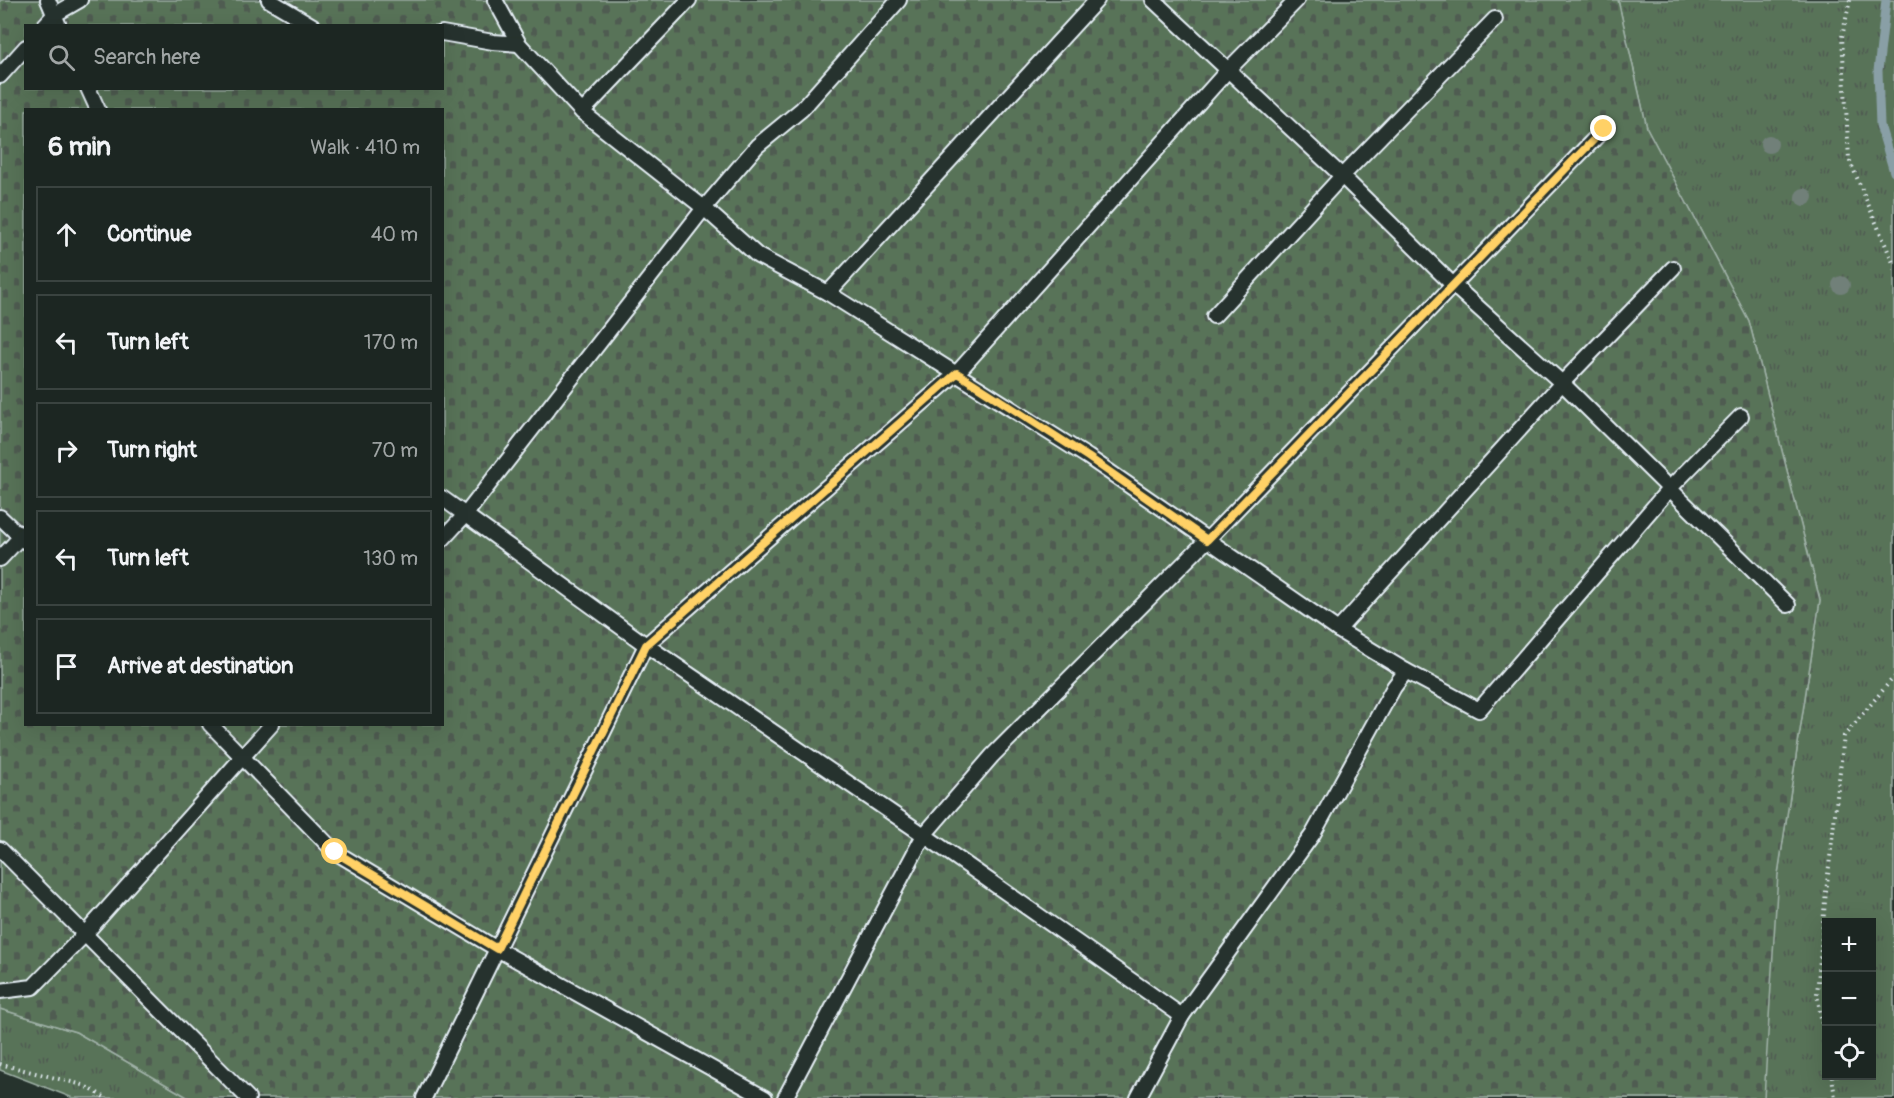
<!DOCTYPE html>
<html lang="en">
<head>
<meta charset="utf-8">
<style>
	:root { --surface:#1c2622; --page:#29322f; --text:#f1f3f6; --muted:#a0a5a5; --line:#3a4340 }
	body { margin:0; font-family:Pangolin,sans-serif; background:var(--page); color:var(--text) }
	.controls { position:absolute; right:18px; bottom:18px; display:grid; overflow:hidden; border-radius:0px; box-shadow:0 6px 24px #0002 }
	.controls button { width:54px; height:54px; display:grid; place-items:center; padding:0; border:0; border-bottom:2px solid var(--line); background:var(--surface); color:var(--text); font:30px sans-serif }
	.stop { position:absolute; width:18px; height:18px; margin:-14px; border:4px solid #ffd166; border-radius:50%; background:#fff }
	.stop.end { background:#ffd166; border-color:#fff; box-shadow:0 2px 6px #0008 }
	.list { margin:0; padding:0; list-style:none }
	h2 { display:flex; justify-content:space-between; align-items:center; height:78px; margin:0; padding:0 24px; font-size:26px }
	h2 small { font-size:20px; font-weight:400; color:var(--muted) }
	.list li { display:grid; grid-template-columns:39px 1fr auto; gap:18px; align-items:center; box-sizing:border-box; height:96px; margin:0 12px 12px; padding:0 12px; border:2px solid var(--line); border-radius:0px }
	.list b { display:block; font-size:22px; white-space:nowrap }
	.list em { font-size:20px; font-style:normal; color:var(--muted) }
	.icon { flex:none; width:33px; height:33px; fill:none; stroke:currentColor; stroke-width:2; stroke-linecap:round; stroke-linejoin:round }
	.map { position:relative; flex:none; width:1894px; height:1098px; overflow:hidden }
	.search { position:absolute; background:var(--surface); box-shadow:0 6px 24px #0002; left:24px; top:24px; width:420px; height:66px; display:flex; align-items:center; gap:15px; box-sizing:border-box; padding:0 21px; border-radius:0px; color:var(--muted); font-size:22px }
	.panel { position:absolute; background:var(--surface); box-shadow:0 6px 24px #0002; left:24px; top:108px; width:420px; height:618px; border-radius:0px }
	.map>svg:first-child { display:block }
	.grass { fill:url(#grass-tufts); stroke:#a0b2a8; stroke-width:1.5; fill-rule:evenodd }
	.cemetery { fill:url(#cemetery-stones); stroke:#a0b2a8; stroke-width:1.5; fill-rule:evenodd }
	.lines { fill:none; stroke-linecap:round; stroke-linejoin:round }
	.stream { stroke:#899fa6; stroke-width:9 }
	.lane-casing { stroke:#e8f1f8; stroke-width:18 }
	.path { stroke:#e8f1f8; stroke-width:4; stroke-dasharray:1.5 4.5; stroke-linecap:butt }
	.lane { stroke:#26332d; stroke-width:14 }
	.tree { fill:#718079 }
	.route { stroke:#ffd166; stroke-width:8 }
</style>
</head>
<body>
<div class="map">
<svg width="1894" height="1098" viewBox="0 0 1894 1098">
	<defs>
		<pattern id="grass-tufts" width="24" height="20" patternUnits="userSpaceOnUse" patternTransform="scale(1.5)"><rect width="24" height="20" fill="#597359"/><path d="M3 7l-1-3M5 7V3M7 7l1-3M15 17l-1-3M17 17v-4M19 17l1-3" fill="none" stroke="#4f5b51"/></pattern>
		<pattern id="cemetery-stones" width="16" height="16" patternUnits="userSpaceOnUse" patternTransform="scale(1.5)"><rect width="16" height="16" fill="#597359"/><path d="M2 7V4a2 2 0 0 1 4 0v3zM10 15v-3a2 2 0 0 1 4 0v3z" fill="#4f5b51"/></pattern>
	</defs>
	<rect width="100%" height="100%" fill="#26332d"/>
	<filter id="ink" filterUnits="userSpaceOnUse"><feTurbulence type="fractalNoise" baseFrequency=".0167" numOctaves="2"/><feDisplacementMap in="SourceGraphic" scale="12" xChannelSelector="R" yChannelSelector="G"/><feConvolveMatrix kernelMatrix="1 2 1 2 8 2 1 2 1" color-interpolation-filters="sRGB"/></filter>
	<g filter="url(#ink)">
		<g class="grass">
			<path d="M1618 0H1894V1098H1330L442 110V26L1778 874 1820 600 1749 321 1647 128ZM1826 922H1872V1076H1826Z"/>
			<path d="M0 1009 76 1032 189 1098H73L0 1070Z"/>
		</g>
		<path class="cemetery" d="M0 0H1618L1647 128 1749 321 1820 600 1778 874 1764 1098H189L76 1032 0 1009ZM26 26H442V88H26ZM26 110H442V724H26Z"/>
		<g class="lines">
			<path class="stream" d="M1886 0 1878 71 1880 125 1894 172"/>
			<g class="lane-casing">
				<g id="lane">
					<path d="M48 0 59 26"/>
					<path d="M269 0 313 26"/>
					<path d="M495 0 519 44 582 112 704 208 758 256 828 293 1088 457 1338 630 1406 671 1479 710 1670 488 1741 416"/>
					<path d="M1153 0 1342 176 1452 284 1562 383 1788 605"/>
					<path d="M44 26 54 15 80 0"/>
					<path d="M442 33 493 42 519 44"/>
					<path d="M0 76 26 47"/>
					<path d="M88 88 98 110"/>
					<path d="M582 112 689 0"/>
					<path d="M828 293 1097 0"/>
					<path d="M1214 316 1342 176 1495 19"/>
					<path d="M442 498 646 645 924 835 1182 1016"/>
					<path d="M0 517 26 542"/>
					<path d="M442 540 466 514 704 208 757 146 802 109 899 0"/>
					<path d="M0 559 26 531"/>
					<path d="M1338 630 1562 383 1673 268"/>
					<path d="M210 724 335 852 497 949 765 1098"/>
					<path d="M0 849 248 1098"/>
					<path d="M0 991 33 987 84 935 272 724"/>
					<path d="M424 1098 646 645 957 373 1228 70 1297 0"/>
					<path d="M785 1098 924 835 992 756 1207 540 1604 129"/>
					<path d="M1138 1098 1182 1016 1313 834 1394 687 1406 671"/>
				</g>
			</g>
			<g class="path">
				<path d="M1850 0 1842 37 1849 159 1894 265"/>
				<path d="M1826 1047 1817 994 1825 901 1844 736 1894 677"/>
				<path d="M0 1064 83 1085 106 1098"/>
				<path d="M1832 1076 1835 1098"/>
			</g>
			<use href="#lane" class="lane"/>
		</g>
		<g class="tree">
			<circle cx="1769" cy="144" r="9"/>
			<circle cx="1804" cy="197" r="9"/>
			<circle cx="1841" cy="285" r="9"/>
		</g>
	</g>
	<g class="lines" filter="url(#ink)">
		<path class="route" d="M335 852 497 949 646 645 957 373 1088 457 1207 540 1604 129"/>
	</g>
</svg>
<div class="controls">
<button>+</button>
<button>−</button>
<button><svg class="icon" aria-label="locate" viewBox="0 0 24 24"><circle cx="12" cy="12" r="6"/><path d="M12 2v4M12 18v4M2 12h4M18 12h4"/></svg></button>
</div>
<div class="stop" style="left:335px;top:852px"></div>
<div class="stop end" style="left:1604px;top:129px"></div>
<div class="search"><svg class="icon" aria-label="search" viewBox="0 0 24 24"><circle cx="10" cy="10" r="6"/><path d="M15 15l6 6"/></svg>Search here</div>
<section class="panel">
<h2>6 min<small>Walk · 410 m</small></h2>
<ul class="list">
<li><svg class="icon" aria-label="ahead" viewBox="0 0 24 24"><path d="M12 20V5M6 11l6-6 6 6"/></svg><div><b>Continue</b></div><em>40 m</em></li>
<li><svg class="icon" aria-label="left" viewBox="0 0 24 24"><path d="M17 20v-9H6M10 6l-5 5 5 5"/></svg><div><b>Turn left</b></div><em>170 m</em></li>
<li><svg class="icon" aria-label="right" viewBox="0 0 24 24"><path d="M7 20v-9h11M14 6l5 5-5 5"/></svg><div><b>Turn right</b></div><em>70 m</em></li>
<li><svg class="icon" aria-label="left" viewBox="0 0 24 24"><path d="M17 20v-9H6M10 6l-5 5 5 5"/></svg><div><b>Turn left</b></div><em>130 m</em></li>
<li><svg class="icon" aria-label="arrive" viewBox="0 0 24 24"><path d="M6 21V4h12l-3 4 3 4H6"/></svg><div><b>Arrive at destination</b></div></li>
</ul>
</section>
</div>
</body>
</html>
